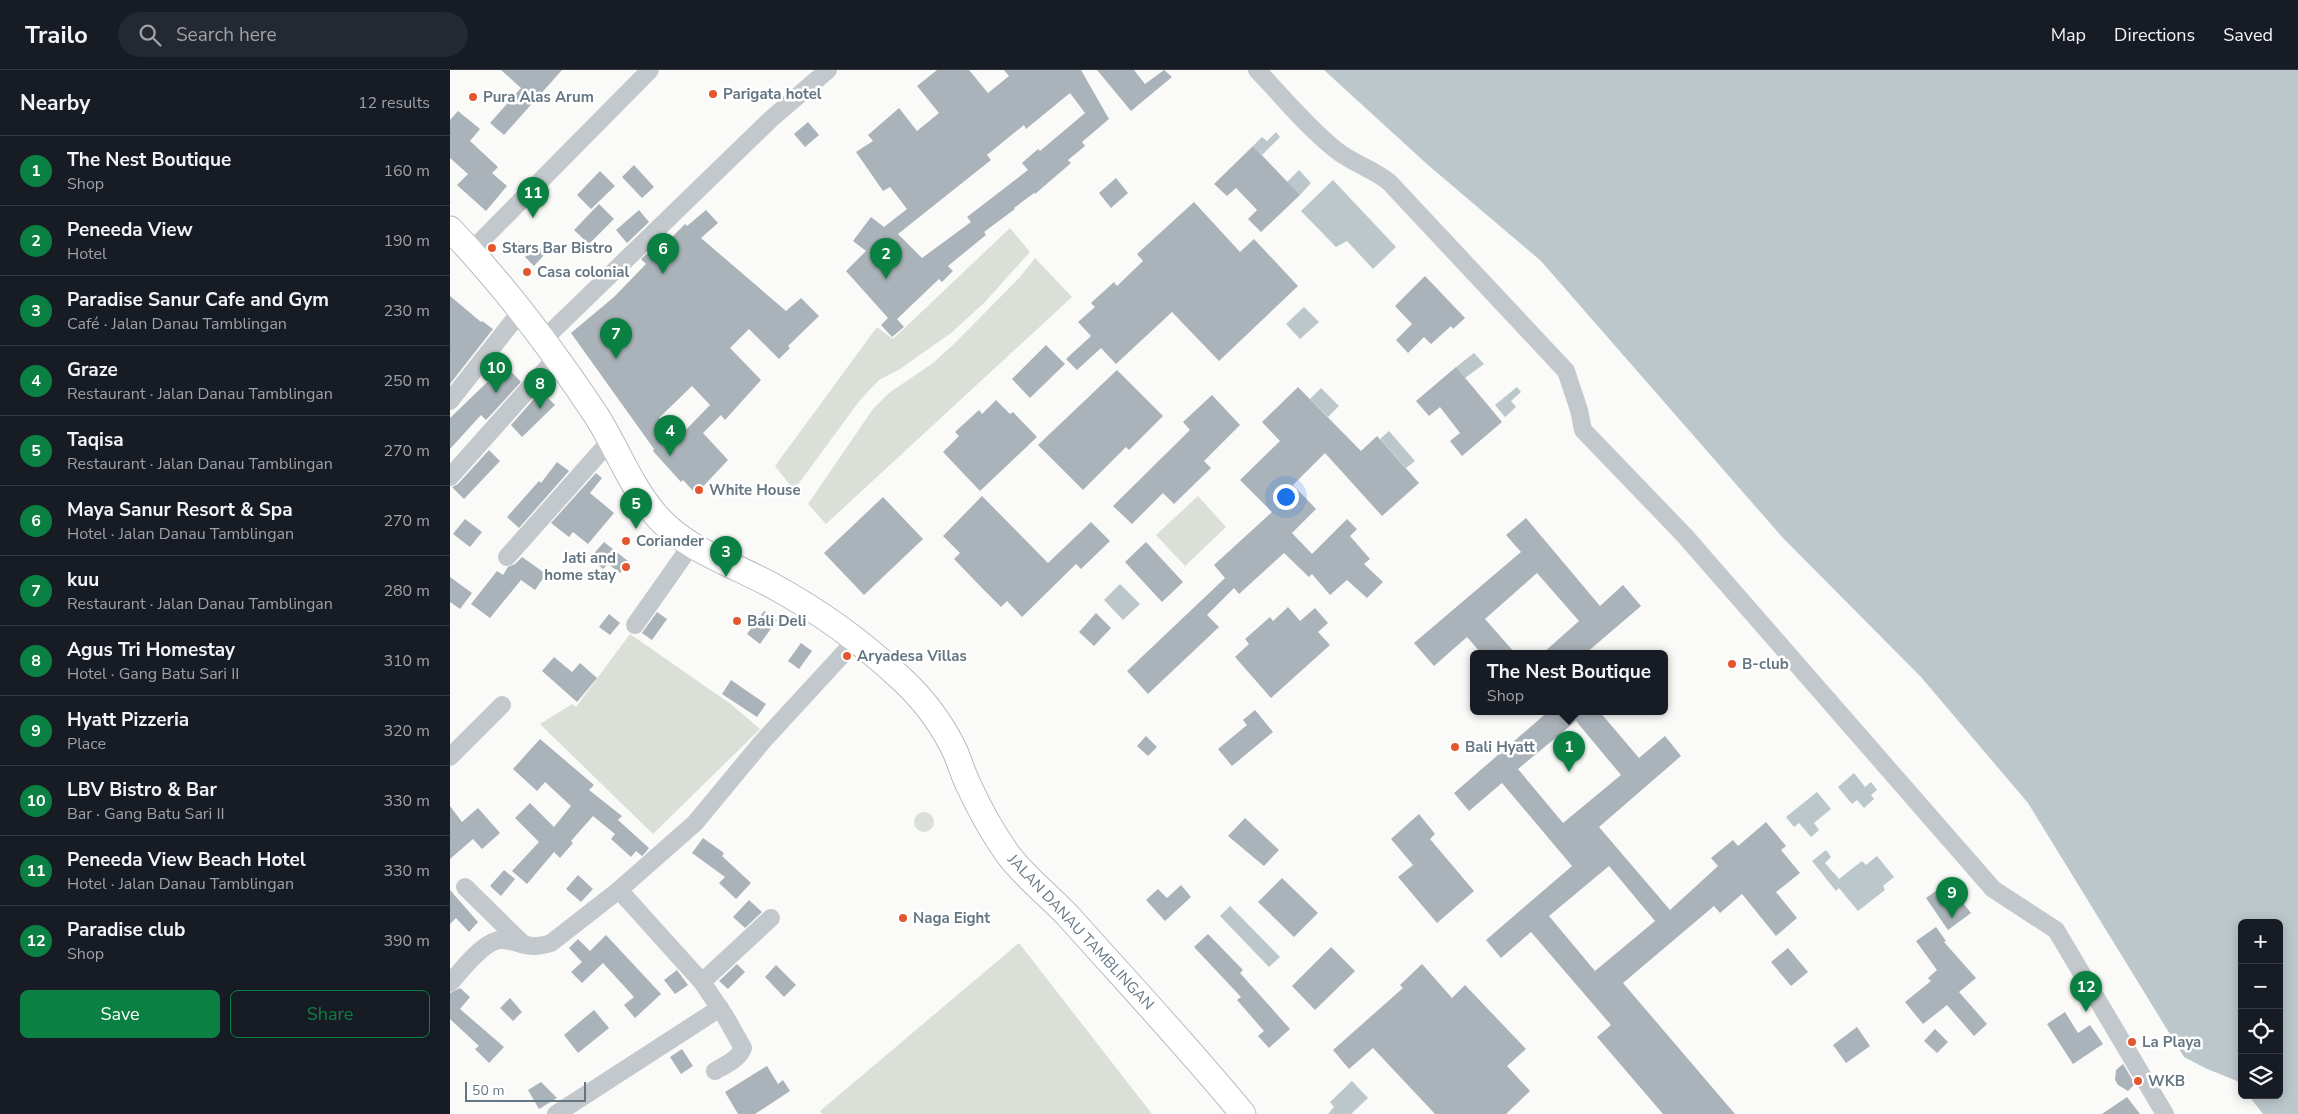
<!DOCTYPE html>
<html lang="en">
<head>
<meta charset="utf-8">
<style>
	:root { --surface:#171b24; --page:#242831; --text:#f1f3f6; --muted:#9ea1a6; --line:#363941; --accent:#0b8043 }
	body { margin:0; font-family:"Nunito Sans",sans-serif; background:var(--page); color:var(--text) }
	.controls { position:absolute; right:15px; bottom:15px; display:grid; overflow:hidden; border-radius:8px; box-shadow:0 2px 12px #0003 }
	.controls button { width:45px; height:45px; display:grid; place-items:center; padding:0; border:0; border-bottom:1px solid var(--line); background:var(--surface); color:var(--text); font:25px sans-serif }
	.scale { position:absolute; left:15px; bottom:12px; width:121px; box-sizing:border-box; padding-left:5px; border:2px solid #657683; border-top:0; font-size:14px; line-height:18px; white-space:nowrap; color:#657683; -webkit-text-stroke:4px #fff; paint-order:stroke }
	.you { position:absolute; left:835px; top:426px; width:18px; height:18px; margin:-12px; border:4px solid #fff; border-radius:50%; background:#1a73e8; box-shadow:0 0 0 8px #1a73e833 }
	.badge { display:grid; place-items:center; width:32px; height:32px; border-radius:50%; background:var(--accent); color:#fff; font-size:16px; font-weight:700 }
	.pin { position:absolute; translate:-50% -41px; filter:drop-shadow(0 1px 2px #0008) }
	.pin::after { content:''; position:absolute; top:26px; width:18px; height:15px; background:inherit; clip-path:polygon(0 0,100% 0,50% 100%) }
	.popup { position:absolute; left:1020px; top:580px; width:198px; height:65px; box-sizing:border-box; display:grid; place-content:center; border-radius:8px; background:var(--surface); filter:drop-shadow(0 1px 4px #0005); font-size:16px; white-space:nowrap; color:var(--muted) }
	.popup b { font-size:19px; color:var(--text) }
	.popup::after { content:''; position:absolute; left:50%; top:100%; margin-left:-10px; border:10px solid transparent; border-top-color:var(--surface) }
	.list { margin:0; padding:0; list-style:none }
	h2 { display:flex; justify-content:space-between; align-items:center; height:65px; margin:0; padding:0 20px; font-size:21px }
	h2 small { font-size:16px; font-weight:400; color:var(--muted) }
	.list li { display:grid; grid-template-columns:32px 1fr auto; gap:15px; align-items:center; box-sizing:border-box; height:70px; padding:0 20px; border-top:1px solid var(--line) }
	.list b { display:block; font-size:19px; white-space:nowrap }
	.list p { margin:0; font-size:16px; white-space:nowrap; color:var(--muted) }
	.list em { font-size:16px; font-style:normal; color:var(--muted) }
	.actions { display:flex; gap:10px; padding:15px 20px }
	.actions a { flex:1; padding:11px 0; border:1px solid var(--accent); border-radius:8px; text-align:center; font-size:18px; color:var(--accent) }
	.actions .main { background:var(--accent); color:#fff }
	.icon { flex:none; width:28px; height:28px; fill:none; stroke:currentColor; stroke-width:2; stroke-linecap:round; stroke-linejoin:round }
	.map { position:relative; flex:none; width:1848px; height:1044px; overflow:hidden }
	header { display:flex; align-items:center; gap:30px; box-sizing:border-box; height:70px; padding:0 25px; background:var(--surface); border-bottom:1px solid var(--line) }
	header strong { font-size:24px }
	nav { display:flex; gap:28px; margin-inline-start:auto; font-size:18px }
	.search { width:350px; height:45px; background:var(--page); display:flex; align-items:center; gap:12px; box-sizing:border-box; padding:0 18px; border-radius:28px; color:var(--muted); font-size:19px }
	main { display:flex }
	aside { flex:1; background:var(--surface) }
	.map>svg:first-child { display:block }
	.green { fill:#dadfd7 }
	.water { fill:#bbc7cb }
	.building { fill:#aab3b9; fill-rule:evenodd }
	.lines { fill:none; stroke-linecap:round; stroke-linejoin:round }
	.secondary-casing { stroke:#b3babf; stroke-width:27 }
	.street { stroke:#c3c8cc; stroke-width:18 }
	.secondary { stroke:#fff; stroke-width:25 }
	.poi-dot { fill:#e4572e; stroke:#fff; stroke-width:2 }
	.labels { text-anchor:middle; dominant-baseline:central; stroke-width:5; stroke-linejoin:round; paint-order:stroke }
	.poi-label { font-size:15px; font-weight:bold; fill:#657683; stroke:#fff; text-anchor:start }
	.street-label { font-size:15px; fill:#657683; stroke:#fff }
</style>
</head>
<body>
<header>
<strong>Trailo</strong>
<div class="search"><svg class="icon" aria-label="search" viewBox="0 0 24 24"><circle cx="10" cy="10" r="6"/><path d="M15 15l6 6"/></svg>Search here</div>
<nav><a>Map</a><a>Directions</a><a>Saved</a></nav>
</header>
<main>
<aside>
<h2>Nearby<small>12 results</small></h2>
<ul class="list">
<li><span class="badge">1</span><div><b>The Nest Boutique</b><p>Shop</p></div><em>160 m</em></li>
<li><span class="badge">2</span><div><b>Peneeda View</b><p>Hotel</p></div><em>190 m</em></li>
<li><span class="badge">3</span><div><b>Paradise Sanur Cafe and Gym</b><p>Café · Jalan Danau Tamblingan</p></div><em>230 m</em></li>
<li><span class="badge">4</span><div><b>Graze</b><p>Restaurant · Jalan Danau Tamblingan</p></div><em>250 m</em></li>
<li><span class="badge">5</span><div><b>Taqisa</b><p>Restaurant · Jalan Danau Tamblingan</p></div><em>270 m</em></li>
<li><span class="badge">6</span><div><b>Maya Sanur Resort &amp; Spa</b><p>Hotel · Jalan Danau Tamblingan</p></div><em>270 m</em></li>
<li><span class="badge">7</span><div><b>kuu</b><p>Restaurant · Jalan Danau Tamblingan</p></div><em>280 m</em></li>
<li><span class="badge">8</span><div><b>Agus Tri Homestay</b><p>Hotel · Gang Batu Sari II</p></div><em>310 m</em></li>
<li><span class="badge">9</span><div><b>Hyatt Pizzeria</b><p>Place</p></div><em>320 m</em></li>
<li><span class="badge">10</span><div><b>LBV Bistro &amp; Bar</b><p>Bar · Gang Batu Sari II</p></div><em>330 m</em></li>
<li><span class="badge">11</span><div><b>Peneeda View Beach Hotel</b><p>Hotel · Jalan Danau Tamblingan</p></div><em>330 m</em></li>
<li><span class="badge">12</span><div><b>Paradise club</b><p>Shop</p></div><em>390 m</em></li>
</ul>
<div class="actions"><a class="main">Save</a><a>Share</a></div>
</aside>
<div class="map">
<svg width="1848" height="1044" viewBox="0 0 1848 1044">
	<rect width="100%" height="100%" fill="#fafaf8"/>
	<g class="green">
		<path d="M560 158 580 182 534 233 501 263 450 299 429 310 410 330 344 420 325 396 427 257 443 269Z"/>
		<path d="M585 188 622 227 376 454 358 434 423 339 439 323 483 293 505 273 570 207Z"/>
		<path d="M748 426 776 457 735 496 706 465Z"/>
		<path d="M180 564 282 635 310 659 203 764 90 654 122 634 126 637Z"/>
		<circle cx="474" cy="752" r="10"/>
		<path d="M569 873 702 1044H372L370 1041Z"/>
	</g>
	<g class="water">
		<path d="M874 0H1848V1044H1813L1798 1025H1829V853H1792V1016L1787 1011 1755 998 1734 987 1578 733 1471 607 1333 468 1091 191 978 95Z"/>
		<path d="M826 62 830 67 812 85 803 76 812 67 817 71Z"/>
		<path d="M849 100 861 113 850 125 837 112Z"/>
		<path d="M883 110 946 177 923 199 897 171 886 177 851 141Z"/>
		<path d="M854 237 869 252 850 269 836 254Z"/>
		<path d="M1024 283 1034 294 1015 308 1006 297Z"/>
		<path d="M1067 317 1071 322 1061 331 1066 337 1055 347 1045 335Z"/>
		<path d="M871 318 889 336 878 347 860 329Z"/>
		<path d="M939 361 965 391 956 398 930 369Z"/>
		<path d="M670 514 690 534 673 550 654 530Z"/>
		<path d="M1404 703 1415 717 1421 712 1427 720 1421 725 1424 729 1414 738 1407 730 1402 734 1388 717Z"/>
		<path d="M1367 722 1381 739 1364 753 1369 760 1361 767 1349 753 1344 757 1336 747Z"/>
		<path d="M1376 780 1381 787 1375 793 1389 809 1412 791 1416 795 1427 786 1444 807 1433 816 1435 820 1408 841 1389 818 1386 821 1362 791Z"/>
		<path d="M780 836 830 887 819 897 770 846Z"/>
		<path d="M902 1011 918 1028 901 1044H878L884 1037 880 1032Z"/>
	</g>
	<g class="building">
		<path d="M51 0H112L54 65 40 53 71 18Z"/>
		<path d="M487 0H519L538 23 559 6 554 0H631L659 49 632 72 635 76 618 90 621 93 585 124 584 123 564 138 565 139 534 162 536 165 498 196 503 201 492 212 489 209 447 249 454 257 442 267 431 255 438 248 396 201 416 181 403 171 421 147 434 157 457 139 440 117 433 121 406 82 423 71 418 65 449 38 467 61 489 43 467 16ZM620 23 635 43 590 81 588 79 572 93 578 100 517 147 521 152 472 188 448 164 541 90 537 85 574 55 576 59Z"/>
		<path d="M647 0H684L695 14 714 0 722 7 681 41Z"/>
		<path d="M8 41 30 59 20 71 48 97 42 103 57 116 36 141 7 115 18 104 0 88V50Z"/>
		<path d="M358 52 369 65 355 77 344 64Z"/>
		<path d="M803 76 850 125 811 162 798 149 807 140 786 118 777 126 764 114Z"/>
		<path d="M184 95 204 117 192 128 172 107Z"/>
		<path d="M150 101 165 116 141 139 127 125Z"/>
		<path d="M666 108 678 123 661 138 649 123Z"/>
		<path d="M744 132 790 182 804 169 848 216 769 291 722 242 666 294 651 278 627 300 616 289 641 266 628 252 645 237 641 233 664 212 667 216 693 191 687 184Z"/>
		<path d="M149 134 164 149 139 174 124 160Z"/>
		<path d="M189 140 199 152 177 173 166 160Z"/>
		<path d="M256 140 268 153 251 168 336 241 351 228 369 246 338 276 340 278 329 289 299 259 280 278 311 310 275 350 271 345 253 363 278 390 246 424 233 410 231 412 203 381 204 379 121 263 164 227 196 194 191 189 214 168 217 172 235 154 237 156ZM242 316 260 335 228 368 209 348Z"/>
		<path d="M87 175 95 184 84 196 75 187Z"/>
		<path d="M975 206 1015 248 1003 259 1001 256 981 274 974 267 958 283 946 270 962 254 945 236Z"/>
		<path d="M0 226 31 252 32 251 43 259 0 314Z"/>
		<path d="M596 275 615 294 580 328 562 309Z"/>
		<path d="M55 295 71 312 36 350 31 345 0 379V348Z"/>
		<path d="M1006 297 1052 352 1012 386 1000 371 1010 363 990 337 979 346 966 331Z"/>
		<path d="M667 300 713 346 679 380 676 377 633 420 588 375Z"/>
		<path d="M848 317 911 381 927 366 969 413 932 446 875 383 843 415 866 439 842 463 862 484 897 449 907 459 900 466 920 489 914 494 933 512 917 528 897 510 880 525 862 504 859 507 834 483 789 524 784 518 757 545 769 557 698 624 677 601 775 508 764 495 822 442 790 410 830 371 812 352Z"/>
		<path d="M91 321 105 335 72 367 61 355Z"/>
		<path d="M762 325 790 355 754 391 761 398 724 434 713 423 682 454 663 436 740 360 733 352Z"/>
		<path d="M546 330 560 344 563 342 587 367 530 421 493 382 509 366 505 362 529 340 532 344Z"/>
		<path d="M39 380 50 391 14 429 2 417 8 414Z"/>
		<path d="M107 392 119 401 69 458 57 447 89 411 91 413Z"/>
		<path d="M146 403 152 408 140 423 164 443 138 474 123 462 119 467 101 453Z"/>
		<path d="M532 426 598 493 641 452 660 471 631 499 626 494 572 547 557 531 551 537 533 519 504 489 510 483 493 466Z"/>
		<path d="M433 427 473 469 414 525 374 483Z"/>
		<path d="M1076 448 1150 536 1173 515 1191 536 1136 583H1093L1129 551 1087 503 1035 549 1065 583H1031L1017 567 984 596 964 573 1071 482 1056 465Z"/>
		<path d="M15 449 32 462 20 477 3 464Z"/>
		<path d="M154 472 179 492 170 503 158 494 153 499 140 488Z"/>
		<path d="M696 472 733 512 712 532 675 492Z"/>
		<path d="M72 487 96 504 85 520 71 510 40 548 21 534 47 501 53 505 58 497 65 494Z"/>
		<path d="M0 507 22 523 10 539 0 532Z"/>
		<path d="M838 537 850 551 865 538 878 553 868 562 880 575 821 628 785 587 799 574 795 569 820 547 823 551Z"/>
		<path d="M314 541 327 550 310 574 297 564Z"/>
		<path d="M207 542 217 549 202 570 192 563Z"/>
		<path d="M646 543 661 558 644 576 629 562Z"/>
		<path d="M159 544 170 553 160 565 149 557Z"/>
		<path d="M351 573 362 581 349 599 338 591Z"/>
		<path d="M104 587 122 602 130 593 147 608 127 632 92 601Z"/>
		<path d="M281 610 316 634 307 647 272 624Z"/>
		<path d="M805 640 823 662 782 696 768 679 797 655 793 650Z"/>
		<path d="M1099 641H1149L1189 688 1215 666 1231 686 1149 757 1220 840 1268 796 1261 788 1283 770 1288 776 1316 752 1336 776 1331 780 1350 803 1326 822 1347 848 1326 866 1292 824 1270 843 1264 836 1173 913 1285 1044H1213L1147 967 1161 955 1081 862 1051 888 1036 870 1122 796 1052 713 1019 741 1004 723ZM1126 651 1171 705 1113 753 1068 699ZM1159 796 1205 851 1145 901 1099 846Z"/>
		<path d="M696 666 707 677 698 686 687 676Z"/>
		<path d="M90 669 144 715 139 720 172 746 168 750 199 778 195 783 192 786 186 781 181 787 161 769 165 764 143 746 121 771 123 773 110 788 104 782 77 814 62 801 89 772 65 748 80 733 104 757 121 736 95 712 87 721 63 699Z"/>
		<path d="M0 736 12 752 28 738 50 763 32 779 23 769 0 789Z"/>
		<path d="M969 744 985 764 980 769 1024 821 987 853 948 807 963 795 941 769Z"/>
		<path d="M795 748 829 780 814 796 778 766Z"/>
		<path d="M253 768 274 783 272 786 301 813 286 829 269 813 275 807 242 783Z"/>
		<path d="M54 800 65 809 51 826 40 816Z"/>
		<path d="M128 805 143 819 131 832 116 819Z"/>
		<path d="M832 808 868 843 844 867 808 832Z"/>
		<path d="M1497 813 1521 843 1498 860 1476 828Z"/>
		<path d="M731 815 741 827 715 851 696 830 708 819 717 828Z"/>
		<path d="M0 820 28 852 19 862 6 848 0 854Z"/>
		<path d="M299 830 312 842 295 858 283 847Z"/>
		<path d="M1486 857 1496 871 1494 872 1526 908 1509 922 1537 954 1524 966 1497 935 1473 954 1455 932 1481 911 1478 908 1487 900 1466 871Z"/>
		<path d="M758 864 793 900 790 903 840 959 819 978 808 966 814 961 787 930 791 927 744 877Z"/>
		<path d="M156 865 211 924 185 948 174 935 184 927 153 893 132 913 121 902 132 892 119 878 128 869 140 881Z"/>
		<path d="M881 877 905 901 865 940 842 916Z"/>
		<path d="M1338 878 1358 902 1341 916 1321 892Z"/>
		<path d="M287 894 295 902 278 919 269 911Z"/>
		<path d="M972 894 1002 928 1015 915 1076 979 1057 996 1080 1021 1056 1044H985L923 978 899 999 883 980 953 918 950 915Z"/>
		<path d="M326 895 346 915 334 927 315 907Z"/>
		<path d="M227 900 238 915 225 924 214 910Z"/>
		<path d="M10 918 20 927 10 939 54 977 39 993 25 979 29 976 0 949V923Z"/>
		<path d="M60 928 72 942 63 951 50 938Z"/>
		<path d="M144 940 159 958 128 983 114 965Z"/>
		<path d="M1615 942 1628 963 1640 955 1653 974 1623 994 1597 954Z"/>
		<path d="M1407 957 1420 976 1396 993 1383 975Z"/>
		<path d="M1485 959 1498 972 1487 983 1474 971Z"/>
		<path d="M232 979 243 996 231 1004 220 987Z"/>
		<path d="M1673 994 1685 1014 1678 1021 1668 1015 1665 1010 1666 1000Z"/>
		<path d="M317 996 328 1014 333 1010 340 1021 305 1044H288L275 1022Z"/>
		<path d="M91 1012 107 1028 89 1039 78 1020Z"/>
		<path d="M1677 1027 1690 1044H1652Z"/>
	</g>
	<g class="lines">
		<g class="secondary-casing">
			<path id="secondary" d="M0 159C55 216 102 279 146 345 166 376 180 415 205 444 235 480 283 494 323 516 367 540 409 570 446 604 469 624 488 648 502 675 509 688 512 702 518 714 529 738 542 762 557 783 574 807 600 826 620 848 678 913 738 977 793 1044"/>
		</g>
		<g class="street">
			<path d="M807 0C833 27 857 57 886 80 902 93 923 99 939 112L1116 301 1129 340 1133 360 1235 466 1543 819 1606 860 1715 1044"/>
			<path d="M21 181 200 0"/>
			<path d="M94 269 321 49 378 0"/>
			<path d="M0 331 71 241"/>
			<path d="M0 407 106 288"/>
			<path d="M57 487 161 370"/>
			<path d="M185 555 242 474"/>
			<path d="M0 687 52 635"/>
			<path d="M15 817 73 874"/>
			<path d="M169 820 252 912 275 946 293 978C288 990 275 995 265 1001"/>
			<path d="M252 912 321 848"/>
			<path d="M0 913C12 900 36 867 54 870 75 873 78 880 101 873L169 820 245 753 313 671 405 571"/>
			<path d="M106 1044 270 938"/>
		</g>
		<use href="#secondary" class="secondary"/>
	</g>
	<g class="poi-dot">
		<circle cx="263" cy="24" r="5"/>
		<circle cx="23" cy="27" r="5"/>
		<circle cx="42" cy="178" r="5"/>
		<circle cx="77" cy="202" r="5"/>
		<circle cx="249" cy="420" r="5"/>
		<circle cx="176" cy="471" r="5"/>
		<circle cx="176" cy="497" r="5"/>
		<circle cx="287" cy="551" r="5"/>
		<circle cx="397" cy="586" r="5"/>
		<circle cx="1282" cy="594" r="5"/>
		<circle cx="1005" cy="677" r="5"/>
		<circle cx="453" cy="848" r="5"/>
		<circle cx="1682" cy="972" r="5"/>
		<circle cx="1688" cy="1011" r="5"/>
	</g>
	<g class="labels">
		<g class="poi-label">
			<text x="273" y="24">Parigata hotel</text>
			<text x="33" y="27">Pura Alas Arum</text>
			<text x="52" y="178">Stars Bar Bistro</text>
			<text x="87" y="202">Casa colonial</text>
			<text x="259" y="420">White House</text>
			<text x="186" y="471">Coriander</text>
			<text x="166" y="488" text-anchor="end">Jati and<tspan x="166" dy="17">home stay</tspan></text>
			<text x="297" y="551">Bali Deli</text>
			<text x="407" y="586">Aryadesa Villas</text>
			<text x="1292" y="594">B-club</text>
			<text x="1015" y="677">Bali Hyatt</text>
			<text x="463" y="848">Naga Eight</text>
			<text x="1692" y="972">La Playa</text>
			<text x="1698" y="1011">WKB</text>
		</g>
		<g class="street-label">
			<text transform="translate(631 862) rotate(47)">JALAN DANAU TAMBLINGAN</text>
		</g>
	</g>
</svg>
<div class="controls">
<button>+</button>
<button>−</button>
<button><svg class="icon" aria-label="locate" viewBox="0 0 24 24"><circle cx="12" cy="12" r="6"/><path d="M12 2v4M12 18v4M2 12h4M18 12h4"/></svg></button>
<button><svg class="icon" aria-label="layers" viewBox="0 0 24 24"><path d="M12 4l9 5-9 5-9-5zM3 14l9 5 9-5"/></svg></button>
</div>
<div class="scale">50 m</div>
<div class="you"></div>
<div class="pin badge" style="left:1119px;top:702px">1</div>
<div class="popup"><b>The Nest Boutique</b>Shop</div>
<div class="pin badge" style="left:436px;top:209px">2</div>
<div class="pin badge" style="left:276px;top:507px">3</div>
<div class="pin badge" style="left:220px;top:386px">4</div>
<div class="pin badge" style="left:186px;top:459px">5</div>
<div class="pin badge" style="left:213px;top:204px">6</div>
<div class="pin badge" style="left:166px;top:289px">7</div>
<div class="pin badge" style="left:90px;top:339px">8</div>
<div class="pin badge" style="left:1502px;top:848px">9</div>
<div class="pin badge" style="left:46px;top:323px">10</div>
<div class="pin badge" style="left:83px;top:148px">11</div>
<div class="pin badge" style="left:1636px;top:942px">12</div>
</div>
</main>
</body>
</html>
